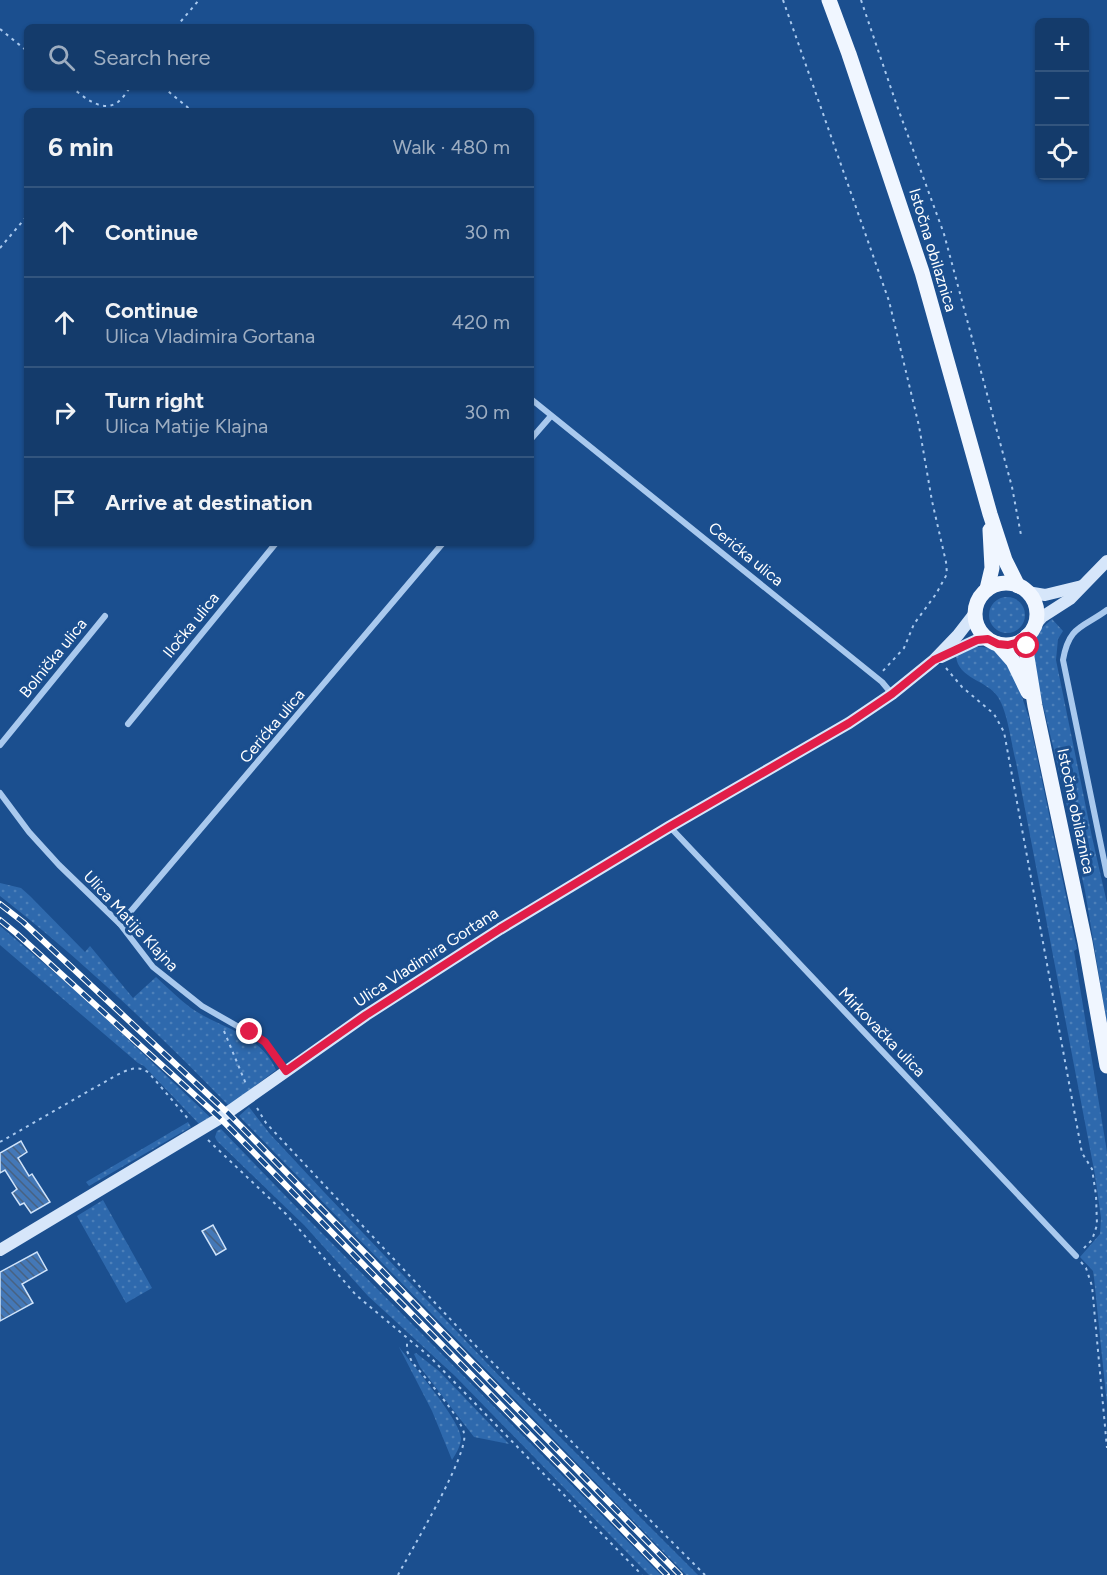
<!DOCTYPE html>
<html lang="en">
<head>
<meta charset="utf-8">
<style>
	:root { --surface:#143b6b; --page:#214673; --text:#f1f3f6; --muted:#9dadc1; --line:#33557e }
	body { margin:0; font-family:Figtree,sans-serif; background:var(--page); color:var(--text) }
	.controls { position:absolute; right:18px; top:18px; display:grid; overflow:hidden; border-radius:9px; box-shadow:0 2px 4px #0004 }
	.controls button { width:54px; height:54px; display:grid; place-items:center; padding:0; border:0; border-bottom:2px solid var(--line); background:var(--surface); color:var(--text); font:30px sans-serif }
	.stop { position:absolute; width:18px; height:18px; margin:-14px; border:4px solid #e11d48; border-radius:50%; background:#fff }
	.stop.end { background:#e11d48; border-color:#fff; box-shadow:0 2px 6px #0008 }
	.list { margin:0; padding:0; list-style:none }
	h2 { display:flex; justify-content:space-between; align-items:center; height:78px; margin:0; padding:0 24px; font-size:26px }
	h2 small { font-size:20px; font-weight:400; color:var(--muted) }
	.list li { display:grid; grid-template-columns:39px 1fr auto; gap:18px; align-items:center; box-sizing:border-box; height:90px; padding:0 24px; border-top:2px solid var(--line) }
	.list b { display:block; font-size:22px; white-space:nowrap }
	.list p { margin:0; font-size:20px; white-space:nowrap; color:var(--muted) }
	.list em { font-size:20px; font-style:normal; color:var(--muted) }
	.icon { flex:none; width:33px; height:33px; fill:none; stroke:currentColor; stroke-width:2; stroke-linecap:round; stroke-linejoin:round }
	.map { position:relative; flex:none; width:1107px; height:1575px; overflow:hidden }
	.search { position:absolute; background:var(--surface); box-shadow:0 2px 4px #0004; left:24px; top:24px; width:510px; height:66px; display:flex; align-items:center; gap:15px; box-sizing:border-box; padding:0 21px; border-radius:9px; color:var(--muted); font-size:22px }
	.panel { position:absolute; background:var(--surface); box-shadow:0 2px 4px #0004; left:24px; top:108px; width:510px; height:438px; border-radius:9px }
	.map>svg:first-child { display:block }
	.grass { fill:url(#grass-dots) }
	.building { fill:url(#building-back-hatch); stroke:#cfe3fa; stroke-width:1.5 }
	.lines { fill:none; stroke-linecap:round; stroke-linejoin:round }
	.path { stroke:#a9c9ee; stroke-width:2; stroke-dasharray:3 4.5; stroke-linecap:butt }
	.street { stroke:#a9c9ee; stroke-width:6 }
	.secondary { stroke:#d6e6fa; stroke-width:12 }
	.primary { stroke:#f0f6ff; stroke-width:15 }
	.rail-casing { stroke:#fff; stroke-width:6 }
	.rail { stroke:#1b4f8f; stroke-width:4; stroke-dasharray:11; stroke-linecap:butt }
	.route { stroke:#e11d48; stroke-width:8 }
	.labels { text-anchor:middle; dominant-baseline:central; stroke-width:6; stroke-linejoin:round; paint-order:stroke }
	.street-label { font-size:16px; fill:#fff; stroke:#1b4f8f }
</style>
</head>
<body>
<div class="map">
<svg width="1107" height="1575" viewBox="0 0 1107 1575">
	<defs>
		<pattern id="grass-dots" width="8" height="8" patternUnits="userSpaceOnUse" patternTransform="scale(1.5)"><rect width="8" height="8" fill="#2e69ad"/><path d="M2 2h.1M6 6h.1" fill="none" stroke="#4d80b9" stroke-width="1.8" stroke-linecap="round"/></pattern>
		<pattern id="building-back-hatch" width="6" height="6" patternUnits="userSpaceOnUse" patternTransform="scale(1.5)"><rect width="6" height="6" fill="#4478b7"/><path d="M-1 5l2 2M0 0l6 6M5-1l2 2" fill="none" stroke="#486282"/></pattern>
	</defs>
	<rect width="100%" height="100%" fill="#1b4f8f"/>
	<g class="grass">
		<circle cx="1007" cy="615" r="18"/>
		<path d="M1052 619 1063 631 1058 639 1056 660 1092 837 1107 903V1024L1085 891 1063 788 1037 680 1033 642 1035 634Z"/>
		<path d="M976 647C982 647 989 647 995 650 1011 660 1023 700 1029 718L1077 949 1074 951 1107 1152V1405L1094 1278 1093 1271 1080 1257 1100 1234 1101 1218 1095 1175 1016 762C1011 743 1008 713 998 697 987 680 958 679 956 656Z"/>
		<path d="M0 883 21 888 30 896 85 952 90 946 133 998 156 977C168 988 179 999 191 1008 221 1029 260 1033 276 1070L229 1106C157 1032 82 960 0 896Z"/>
		<path d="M0 926 82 996 210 1117 199 1124 144 1066 138 1063 0 945Z"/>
		<path d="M249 1107 270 1134 324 1192 505 1382 698 1575H686L239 1116Z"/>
		<path d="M188 1122 191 1127 89 1186 86 1182Z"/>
		<path d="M221 1129 307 1218 661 1575H649L455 1376 368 1296 304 1225 217 1141 215 1137 217 1131Z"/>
		<path d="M103 1200 152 1288 126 1303 77 1216Z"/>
		<path d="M399 1347C411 1363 461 1421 461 1438 461 1445 456 1454 452 1460L432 1411Z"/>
		<path d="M416 1353 439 1371 509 1444 474 1437 420 1367 414 1354Z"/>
	</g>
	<g class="building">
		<path d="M21 1141 27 1152 18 1158 29 1176 32 1174 50 1202 31 1213 24 1203 20 1205 12 1193 17 1189 5 1170 0 1173V1153Z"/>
		<path d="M213 1225 226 1249 216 1255 202 1231Z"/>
		<path d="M37 1252 47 1270 22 1284 33 1303 0 1321V1272Z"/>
	</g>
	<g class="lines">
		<g class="path">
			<path d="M783 0 889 301 919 426 932 501 946 562 947 574 936 594 914 624 904 648 882 672"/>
			<path d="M861 0 896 103 944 234 1012 487 1021 535"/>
			<path d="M176 27 199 0"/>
			<path d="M0 29 27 51"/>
			<path d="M71 87C83 96 102 114 118 102 123 98 127 92 130 87"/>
			<path d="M163 87 192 111"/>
			<path d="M0 248 27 216"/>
			<path d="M946 668 962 687 994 714 1004 732 1082 1153 1092 1169 1096 1195 1097 1225 1092 1240 1083 1249"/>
			<path d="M224 1031 246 1084"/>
			<path d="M257 1108 266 1123 469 1339 705 1575"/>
			<path d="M208 1140 286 1214 356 1295 430 1357 642 1575"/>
			<path d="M0 1142 115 1076C127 1070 138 1064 149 1073L190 1121"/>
			<path d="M1081 1262 1086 1268 1092 1286 1107 1448"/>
			<path d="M398 1575C410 1552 470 1453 464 1433 459 1414 426 1379 412 1362L407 1351V1340"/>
		</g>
		<g class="street">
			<path d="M531 399 882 682 892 694"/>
			<path d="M531 439 551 416"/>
			<path d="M1107 610C1083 628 1069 625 1063 660L1107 875"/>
			<path d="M128 724 276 543"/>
			<path d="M0 745 105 616"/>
			<path d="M0 793 29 832 59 865 120 924 153 967 202 1006 265 1042 286 1071"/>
			<path d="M670 827 1076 1256"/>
			<path d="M120 924 443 543"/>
		</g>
		<g class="secondary">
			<path d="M1027 592 1045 595 1082 586"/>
			<path d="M1035 625 1042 617 1070 599 1107 561"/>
			<path d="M941 657 977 640 988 639"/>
			<path d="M0 1250 220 1118 366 1015 500 929 669 827 849 723 892 694 934 660 958 635 975 613"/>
		</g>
		<g class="primary">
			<path d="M829 0 849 54 922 272 990 514 1005 560 1018 586"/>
			<circle cx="1006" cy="614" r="31"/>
			<path d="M987 589 992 568 990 530"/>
			<path d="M1027 636V657L1035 706 1085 942 1107 1066"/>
			<path d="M998 644 1013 661 1028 692"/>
		</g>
		<g class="rail-casing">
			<g id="rail">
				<path d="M0 904 23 922 228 1113 680 1575"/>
				<path d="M0 920 16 933 220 1118 667 1575"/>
			</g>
		</g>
		<use href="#rail" class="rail"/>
	</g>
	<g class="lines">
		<path class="route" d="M250 1032 265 1042 286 1071 366 1015 500 929 669 827 849 723 892 694 934 660 977 640 988 639 998 644 1008 645 1019 642 1028 636 1027 646"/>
	</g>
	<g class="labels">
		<g class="street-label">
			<text transform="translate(933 250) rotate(73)">Istočna obilaznica</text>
			<text transform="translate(746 554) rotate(39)">Cerićka ulica</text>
			<text transform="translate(191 625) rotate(-51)">Iločka ulica</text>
			<text transform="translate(53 658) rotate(-51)">Bolnička ulica</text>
			<text transform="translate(272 726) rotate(-50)">Cerićka ulica</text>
			<text transform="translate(1076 811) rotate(78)">Istočna obilaznica</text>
			<text transform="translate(131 921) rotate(47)">Ulica Matije Klajna</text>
			<text transform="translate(426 957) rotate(-33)">Ulica Vladimira Gortana</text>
			<text transform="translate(882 1032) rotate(46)">Mirkovačka ulica</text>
		</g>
	</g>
</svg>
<div class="controls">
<button>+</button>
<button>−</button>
<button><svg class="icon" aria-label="locate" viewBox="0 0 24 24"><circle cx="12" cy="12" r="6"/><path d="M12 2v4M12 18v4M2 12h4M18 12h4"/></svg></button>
</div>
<div class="stop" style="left:1027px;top:646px"></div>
<div class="stop end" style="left:250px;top:1032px"></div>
<div class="search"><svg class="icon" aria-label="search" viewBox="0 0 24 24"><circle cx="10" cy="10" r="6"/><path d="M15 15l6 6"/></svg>Search here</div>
<section class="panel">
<h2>6 min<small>Walk · 480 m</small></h2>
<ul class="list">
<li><svg class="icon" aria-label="ahead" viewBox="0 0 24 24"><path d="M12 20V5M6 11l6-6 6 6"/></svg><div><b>Continue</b></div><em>30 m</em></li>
<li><svg class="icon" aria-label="ahead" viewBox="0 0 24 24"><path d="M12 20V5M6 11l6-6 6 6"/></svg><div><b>Continue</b><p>Ulica Vladimira Gortana</p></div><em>420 m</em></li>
<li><svg class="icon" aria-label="right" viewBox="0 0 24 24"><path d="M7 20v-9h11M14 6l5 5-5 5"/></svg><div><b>Turn right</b><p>Ulica Matije Klajna</p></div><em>30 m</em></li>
<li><svg class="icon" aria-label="arrive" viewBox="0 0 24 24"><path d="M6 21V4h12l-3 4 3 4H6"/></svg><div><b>Arrive at destination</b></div></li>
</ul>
</section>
</div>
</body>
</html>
